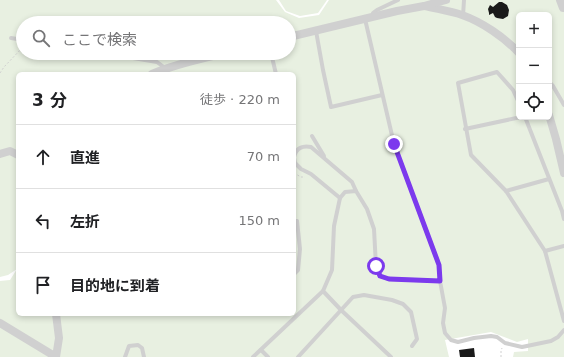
<!DOCTYPE html>
<html lang="ja">
<head>
<meta charset="utf-8">
<style>
	:root { --surface:#fff; --page:#f6f6f6; --text:#202124; --muted:#757577; --line:#e0e0e0 }
	body { margin:0; font-family:"DejaVu Sans","Noto Sans JP",sans-serif; background:var(--page); color:var(--text) }
	.controls { position:absolute; right:12px; top:12px; display:grid; overflow:hidden; border-radius:6px; box-shadow:0 2px 6px #0003 }
	.controls button { width:36px; height:36px; display:grid; place-items:center; padding:0; border:0; border-bottom:1px solid var(--line); background:var(--surface); color:var(--text); font:20px sans-serif }
	.stop { position:absolute; width:12px; height:12px; margin:-9px; border:3px solid #7c3aed; border-radius:50%; background:#fff }
	.stop.end { background:#7c3aed; border-color:#fff; box-shadow:0 1px 4px #0008 }
	.list { margin:0; padding:0; list-style:none }
	h2 { display:flex; justify-content:space-between; align-items:center; height:52px; margin:0; padding:0 16px; font-size:17px }
	h2 small { font-size:13px; font-weight:400; color:var(--muted) }
	.list li { display:grid; grid-template-columns:26px 1fr auto; gap:12px; align-items:center; box-sizing:border-box; height:64px; padding:0 16px; border-top:1px solid var(--line) }
	.list b { display:block; font-size:15px; white-space:nowrap }
	.list em { font-size:13px; font-style:normal; color:var(--muted) }
	.icon { flex:none; width:22px; height:22px; fill:none; stroke:currentColor; stroke-width:2; stroke-linecap:round; stroke-linejoin:round }
	.map { position:relative; flex:none; width:564px; height:357px; overflow:hidden }
	.search { position:absolute; background:var(--surface); box-shadow:0 2px 6px #0003; left:16px; top:16px; width:280px; height:44px; display:flex; align-items:center; gap:10px; box-sizing:border-box; padding:0 14px; border-radius:22px; color:var(--muted); font-size:15px }
	.panel { position:absolute; background:var(--surface); box-shadow:0 2px 6px #0003; left:16px; top:72px; width:280px; height:244px; border-radius:6px }
	.map>svg:first-child { display:block }
	.green { fill:#e8f0e1; fill-rule:evenodd }
	.building { fill:#1a1a1a }
	.lines { fill:none; stroke-linecap:round; stroke-linejoin:round }
	.path { stroke:#d0d0d0; stroke-width:1; stroke-dasharray:2 2; stroke-linecap:butt }
	.service { stroke:#d0d0d0; stroke-width:4 }
	.minor { stroke:#d0d0d0; stroke-width:8 }
	.route { stroke:#7c3aed; stroke-width:5 }
</style>
</head>
<body>
<div class="map">
<svg width="564" height="357" viewBox="0 0 564 357">
	<rect width="100%" height="100%" fill="#fff"/>
	<g class="green">
		<path d="M0 0H276L285 12 299 18 319 15 329 0H564V357H513L514 352 528 351V339L517 342 491 332 445 340 449 357H0V281L10 280 17 269 8 275 0 277ZM519 15H549V117H519ZM23 23H289V53H23ZM18 74H294V314H18Z"/>
		<path d="M279 0H327L318 13 300 16 286 11Z"/>
	</g>
	<g class="building">
		<path d="M499 2H502L507 5 509 10 508 16 503 19 497 18 495 17 493 13 489 15V13L488 9 490 5 493 7Z"/>
		<path d="M474 348 475 357H460L459 350Z"/>
	</g>
	<g class="lines">
		<g class="path">
			<path d="M0 73 4 67 23 47"/>
			<path d="M294 173 301 177H305"/>
			<path d="M501 357V351L502 348"/>
		</g>
		<g class="service">
			<path d="M463 16 464 0"/>
			<path d="M373 17V13L377 10 398 0"/>
			<path d="M365 19 394 144 439 265 440 281 389 279 380 276 376 266 374 229 367 209 356 191 345 192 340 198 334 226 332 270 323 291 341 310 391 357"/>
			<path d="M316 31 323 70 331 107 382 95"/>
			<path d="M11 38 23 40"/>
			<path d="M103 53 157 62 165 68"/>
			<path d="M271 53 276 74"/>
			<path d="M549 82 553 86 564 105"/>
			<path d="M519 103 513 90 497 72 458 83 471 155 506 191 545 251 564 321"/>
			<path d="M525 117 562 211 564 219"/>
			<path d="M465 129 521 117"/>
			<path d="M312 136 324 156"/>
			<path d="M294 157C296 148 303 145 311 147L352 182 356 191"/>
			<path d="M294 158 295 163 301 169 311 174 340 198"/>
			<path d="M506 191 549 179"/>
			<path d="M294 222 297 221 300 249 298 270 294 274"/>
			<path d="M545 251 564 246"/>
			<path d="M440 281 445 308 443 323 445 333 451 340 458 342 474 338 491 336 497 337 505 343 522 347 551 341 558 337 564 330"/>
			<path d="M261 350 268 357"/>
			<path d="M125 357 129 346 138 345 142 348 144 357"/>
			<path d="M253 357 323 291"/>
			<path d="M298 357 353 297 364 295 392 300 403 304 411 312 417 339 412 346"/>
		</g>
		<g class="minor">
			<path d="M560 0 563 8H564"/>
			<path d="M425 6C437 9 450 11 462 15 482 22 504 37 519 53"/>
			<path d="M289 37 397 11 424 6 446 0"/>
			<path d="M152 74C175 64 200 59 225 53"/>
			<path d="M549 115 556 139 564 173"/>
			<path d="M0 154 10 151 18 155"/>
			<path d="M0 323 56 357 59 338 56 314"/>
		</g>
	</g>
	<g class="lines">
		<path class="route" d="M376 266 380 276 389 279 440 281 439 265 394 144"/>
	</g>
</svg>
<div class="controls">
<button>+</button>
<button>−</button>
<button><svg class="icon" aria-label="locate" viewBox="0 0 24 24"><circle cx="12" cy="12" r="6"/><path d="M12 2v4M12 18v4M2 12h4M18 12h4"/></svg></button>
</div>
<div class="stop" style="left:376px;top:266px"></div>
<div class="stop end" style="left:394px;top:144px"></div>
<div class="search"><svg class="icon" aria-label="search" viewBox="0 0 24 24"><circle cx="10" cy="10" r="6"/><path d="M15 15l6 6"/></svg>ここで検索</div>
<section class="panel">
<h2>3 分<small>徒歩 · 220 m</small></h2>
<ul class="list">
<li><svg class="icon" aria-label="ahead" viewBox="0 0 24 24"><path d="M12 20V5M6 11l6-6 6 6"/></svg><div><b>直進</b></div><em>70 m</em></li>
<li><svg class="icon" aria-label="left" viewBox="0 0 24 24"><path d="M17 20v-9H6M10 6l-5 5 5 5"/></svg><div><b>左折</b></div><em>150 m</em></li>
<li><svg class="icon" aria-label="arrive" viewBox="0 0 24 24"><path d="M6 21V4h12l-3 4 3 4H6"/></svg><div><b>目的地に到着</b></div></li>
</ul>
</section>
</div>
</body>
</html>
